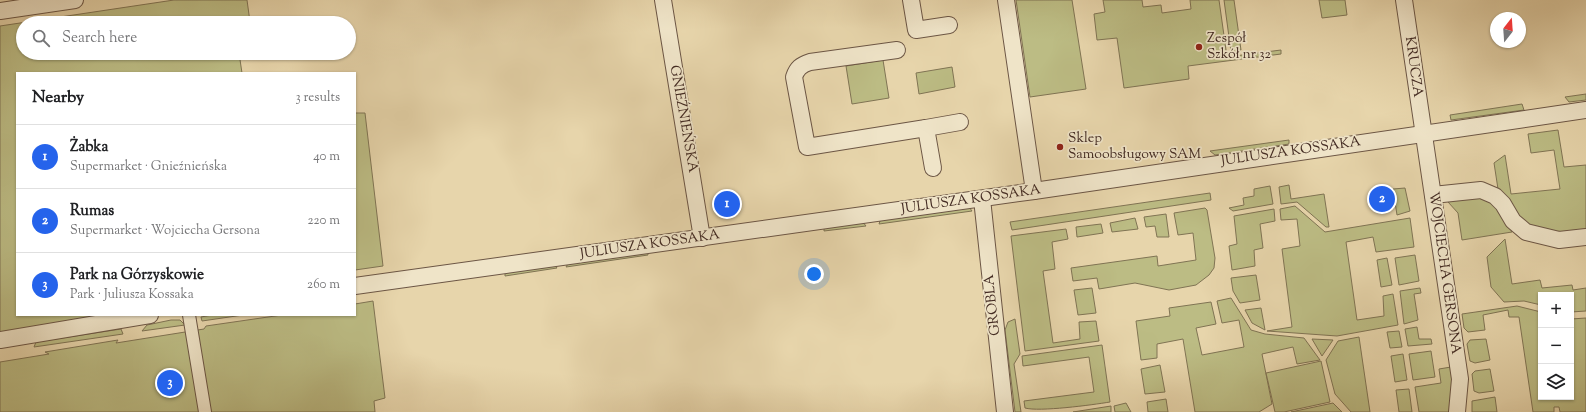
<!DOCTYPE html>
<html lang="en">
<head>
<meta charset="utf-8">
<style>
	:root { --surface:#fff; --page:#f6f6f6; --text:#202124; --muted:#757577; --line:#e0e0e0; --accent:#2563eb }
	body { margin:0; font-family:"Sorts Mill Goudy",serif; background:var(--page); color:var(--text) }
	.controls { position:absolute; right:12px; bottom:12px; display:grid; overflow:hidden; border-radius:0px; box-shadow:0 1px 3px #0004 }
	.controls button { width:36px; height:36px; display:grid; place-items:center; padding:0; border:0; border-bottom:1px solid var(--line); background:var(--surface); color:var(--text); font:20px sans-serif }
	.compass { position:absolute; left:1490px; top:12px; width:36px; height:36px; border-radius:50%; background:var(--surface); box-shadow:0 1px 3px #0004; rotate:17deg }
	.you { position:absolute; left:814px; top:274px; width:14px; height:14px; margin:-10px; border:3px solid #fff; border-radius:50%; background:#1a73e8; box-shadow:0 0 0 6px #1a73e833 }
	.badge { display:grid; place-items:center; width:26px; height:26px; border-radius:50%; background:var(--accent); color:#fff; font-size:13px; font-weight:700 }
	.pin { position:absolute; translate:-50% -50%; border:2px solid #fff; box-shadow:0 1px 4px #0006 }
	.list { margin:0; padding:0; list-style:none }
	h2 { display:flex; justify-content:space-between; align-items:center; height:52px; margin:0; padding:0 16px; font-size:17px }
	h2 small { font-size:13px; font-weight:400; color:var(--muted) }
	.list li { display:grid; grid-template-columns:26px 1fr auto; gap:12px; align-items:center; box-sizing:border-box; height:64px; padding:0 16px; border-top:1px solid var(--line) }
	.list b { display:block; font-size:15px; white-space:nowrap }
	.list p { margin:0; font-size:13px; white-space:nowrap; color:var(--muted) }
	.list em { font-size:13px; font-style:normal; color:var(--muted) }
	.icon { flex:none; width:22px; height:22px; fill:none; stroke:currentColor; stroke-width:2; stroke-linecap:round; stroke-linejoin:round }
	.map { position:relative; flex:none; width:1586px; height:412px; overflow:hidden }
	.search { position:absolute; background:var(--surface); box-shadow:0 1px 3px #0004; left:16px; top:16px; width:340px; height:44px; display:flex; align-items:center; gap:10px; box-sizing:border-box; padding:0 14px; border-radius:22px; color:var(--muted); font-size:15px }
	.panel { position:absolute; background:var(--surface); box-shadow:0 1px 3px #0004; left:16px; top:72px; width:340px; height:244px; border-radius:0px }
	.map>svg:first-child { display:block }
	.green { fill:#bcbc84; stroke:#807454 }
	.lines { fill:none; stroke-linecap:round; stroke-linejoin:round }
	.pedestrian-casing { stroke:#6c5645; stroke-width:14 }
	.minor-casing { stroke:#6c5645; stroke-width:18 }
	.pedestrian { stroke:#efe4c8; stroke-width:12 }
	.minor { stroke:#efe4c8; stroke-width:16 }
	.poi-dot { fill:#8f2418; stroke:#efe4c8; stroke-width:1.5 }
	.labels { text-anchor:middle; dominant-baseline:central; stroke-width:3.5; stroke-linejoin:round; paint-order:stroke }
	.poi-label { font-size:14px; fill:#432b23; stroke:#efe4c8; text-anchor:start }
	.street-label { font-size:14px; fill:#432b23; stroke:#efe4c8 }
</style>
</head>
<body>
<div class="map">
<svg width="1586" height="412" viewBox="0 0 1586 412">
	<rect width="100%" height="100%" fill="#e7d5ab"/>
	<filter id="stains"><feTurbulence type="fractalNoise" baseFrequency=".005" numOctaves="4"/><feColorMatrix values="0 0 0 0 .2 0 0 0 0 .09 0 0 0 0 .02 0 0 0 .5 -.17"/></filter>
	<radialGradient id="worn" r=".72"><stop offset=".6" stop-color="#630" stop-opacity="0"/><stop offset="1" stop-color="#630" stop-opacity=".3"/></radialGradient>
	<g class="green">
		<path d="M174 0H247L250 22 23 23V53H239L242 73H17V315H126L0 335V26Z"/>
		<path d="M1016 0H1072L1086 89 1030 97Z"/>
		<path d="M1103 0H1142L1143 7 1161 5 1162 13 1191 9 1190 0H1219L1227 57 1281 50V54L1188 66 1189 79 1124 88 1117 38 1097 40 1094 14 1105 12Z"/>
		<path d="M1224 0H1234L1241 50 1231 52Z"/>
		<path d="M1319 0H1345L1347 15 1322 18Z"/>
		<path d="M883 60 889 98 852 104 846 66Z"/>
		<path d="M952 67 955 87 919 94 916 73Z"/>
		<path d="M1586 94V100L1569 102 1565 97Z"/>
		<path d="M1522 104 1524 110 1451 120 1450 115Z"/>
		<path d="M355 113H365L383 266 355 270Z"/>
		<path d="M1558 130 1564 167 1586 165V231L1560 234 1538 229 1524 222 1498 189 1494 163 1505 155 1511 194 1560 189 1554 150 1531 153 1528 134Z"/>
		<path d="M1289 140V144L1215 155 1210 151Z"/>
		<path d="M1289 185 1291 199 1324 194 1329 227H1326L1297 202 1281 204 1279 187Z"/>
		<path d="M1270 186 1273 204 1233 211 1229 208 1244 205 1243 198 1254 196V189Z"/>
		<path d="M1405 188 1410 211 1397 215 1393 189Z"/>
		<path d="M1210 193 1211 200 1012 230 1010 222Z"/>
		<path d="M1470 197H1484L1503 214 1512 232 1462 240 1458 213 1448 202Z"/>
		<path d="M1295 206 1325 232 1410 218 1414 247 1376 252 1373 237 1346 242 1357 320 1384 316 1383 296 1393 294 1398 325 1337 336 1267 331 1292 327 1282 249 1300 246 1297 219 1281 220 1280 209Z"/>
		<path d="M969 207 972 211 879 224 881 218Z"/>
		<path d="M1205 208 1207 210 1215 258 1214 268 1209 275 1196 285 1169 290 1135 283 1099 289 1097 278 1073 281 1071 268 1157 256 1158 266 1196 260 1193 233 1178 235 1174 213Z"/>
		<path d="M1274 209 1275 221 1260 224 1263 248 1254 250 1255 266 1232 270 1229 246 1237 244 1234 216Z"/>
		<path d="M1166 214 1169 237H1157L1155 226 1146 227 1144 217Z"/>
		<path d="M1135 218 1138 229 1112 232 1110 223Z"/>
		<path d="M862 221 866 226 824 231V227Z"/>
		<path d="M1101 224 1103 233 1077 237 1076 227Z"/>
		<path d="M1066 229 1068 239 1052 242 1055 269 1043 271 1053 343 1080 339 1079 322 1096 321 1099 341 1025 351 1011 236Z"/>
		<path d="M1505 239 1512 284 1540 280 1542 288 1572 285 1573 290 1586 288V311L1571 312V295H1541V305L1524 301 1504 302 1491 287 1487 257Z"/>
		<path d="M647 250 648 255 566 267 569 262Z"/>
		<path d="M1415 255 1419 281 1399 285 1395 258Z"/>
		<path d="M1387 258 1392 285 1381 287 1377 260Z"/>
		<path d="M554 264 557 268 505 276V271Z"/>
		<path d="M1256 275 1260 300 1240 303 1233 291 1231 278Z"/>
		<path d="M1092 288 1096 313 1078 315 1074 290Z"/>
		<path d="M1420 288 1421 293 1414 294 1418 320 1404 324 1400 291Z"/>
		<path d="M1231 298 1251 330 1265 334 1304 338 1320 360 1297 364 1293 347 1262 354 1272 404 1259 412H1195L1183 339 1157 344V358L1141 360 1136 321 1170 316 1169 308 1211 302 1216 324 1196 328 1202 355 1244 347 1239 320 1222 323 1217 301Z"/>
		<path d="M373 301 385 398 374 401 375 412H0V362L49 354 45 352 118 340 116 343 204 329 206 326 282 315H355V304Z"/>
		<path d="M1517 306 1541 312V397H1571V319L1586 318V412H1560L1559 407H1554V412H1533L1519 317H1509L1508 310 1483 315 1485 330 1468 332 1464 328 1462 314Z"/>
		<path d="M1261 308 1265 330 1252 323 1245 310Z"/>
		<path d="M212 315H243L202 321 201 317Z"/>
		<path d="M1015 319 1020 354 1014 364 1021 412H1015L1005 330 1008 322Z"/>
		<path d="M171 320H180L185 325 142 331 147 325Z"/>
		<path d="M1417 327 1419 339H1431L1432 344 1408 346 1405 329Z"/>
		<path d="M121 329 123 334 34 347 36 342Z"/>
		<path d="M1399 331 1402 347 1390 348 1387 332Z"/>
		<path d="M1359 337 1370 412H1351L1335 394 1326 360 1338 341Z"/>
		<path d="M1312 339 1333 340 1322 356Z"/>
		<path d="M1486 339 1490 360 1475 363 1470 361 1467 344 1470 340Z"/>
		<path d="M1102 345 1110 402C1092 405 1039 412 1025 408L1024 401 1094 392 1089 357 1023 366 1022 356Z"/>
		<path d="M1431 351 1435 377 1413 380 1409 354Z"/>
		<path d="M1403 354 1407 380 1395 382 1391 356Z"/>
		<path d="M1321 361 1330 402 1284 412H1275L1266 373Z"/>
		<path d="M1160 365 1165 392 1145 394 1141 369Z"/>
		<path d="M1451 367 1453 382 1452 412H1419L1415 387 1441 383 1439 369Z"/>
		<path d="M1490 369 1494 391 1479 393 1474 391 1472 374 1475 371Z"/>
		<path d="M1409 389 1412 412H1399L1396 390Z"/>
		<path d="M1495 397 1497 412H1472V401Z"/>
		<path d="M1166 399 1168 412H1148L1147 402Z"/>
		<path d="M1126 403 1131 412H1115L1114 406Z"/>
		<path d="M1333 403 1342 412H1291Z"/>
		<path d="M1111 406V412H1073Z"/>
	</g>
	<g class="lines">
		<g class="pedestrian-casing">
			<path id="pedestrian" d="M189 315 205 412"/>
		</g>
		<g class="minor-casing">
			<g id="minor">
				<path d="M663 0 702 238"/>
				<path d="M911 0 916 30 949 25"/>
				<path d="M1006 0 1034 191"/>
				<path d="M1404 0 1460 379 1457 412"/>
				<path d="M0 11 75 0"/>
				<path d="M897 50 810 62C801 65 797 68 794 77L807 147 926 128"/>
				<path d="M933 168 926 128 960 122"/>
				<path d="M1433 195 1481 190 1495 196 1503 204 1513 221 1526 232 1559 240 1586 237"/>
				<path d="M982 199 1005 412"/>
				<path d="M355 286 1034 191 1586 110"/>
				<path d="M0 340 150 315"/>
			</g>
		</g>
		<use href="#pedestrian" class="pedestrian"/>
		<use href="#minor" class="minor"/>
	</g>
	<g class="poi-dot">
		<circle cx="1199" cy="47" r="4"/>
		<circle cx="1060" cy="147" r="4"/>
	</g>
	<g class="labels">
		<g class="poi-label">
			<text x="1207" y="39">Zespół<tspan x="1207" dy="16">Szkół nr 32</tspan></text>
			<text x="1068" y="139">Sklep<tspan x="1068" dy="16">Samoobsługowy SAM</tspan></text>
		</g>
		<g class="street-label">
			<text transform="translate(1413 67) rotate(82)">KRUCZA</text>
			<text transform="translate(683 119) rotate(80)">GNIEŹNIEŃSKA</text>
			<text transform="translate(1291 152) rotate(-8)">JULIUSZA KOSSAKA</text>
			<text transform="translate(971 200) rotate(-8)">JULIUSZA KOSSAKA</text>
			<text transform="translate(650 245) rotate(-8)">JULIUSZA KOSSAKA</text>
			<text transform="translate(1444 273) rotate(82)">WOJCIECHA GERSONA</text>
			<text transform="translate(993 305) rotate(-96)">GROBLA</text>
		</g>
	</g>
	<rect width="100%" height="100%" filter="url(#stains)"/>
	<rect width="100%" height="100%" fill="url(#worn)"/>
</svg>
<div class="controls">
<button>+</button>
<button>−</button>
<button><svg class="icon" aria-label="layers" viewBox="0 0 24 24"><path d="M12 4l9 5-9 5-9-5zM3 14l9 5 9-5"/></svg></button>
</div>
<svg class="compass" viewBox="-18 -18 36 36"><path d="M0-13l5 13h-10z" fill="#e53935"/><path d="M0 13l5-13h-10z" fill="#757577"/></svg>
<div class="you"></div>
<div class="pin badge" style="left:727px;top:204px">1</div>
<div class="pin badge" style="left:1382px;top:199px">2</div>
<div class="pin badge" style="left:170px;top:383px">3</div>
<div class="search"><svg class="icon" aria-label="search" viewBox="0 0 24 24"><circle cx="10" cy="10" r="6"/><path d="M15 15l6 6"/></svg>Search here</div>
<section class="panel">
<h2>Nearby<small>3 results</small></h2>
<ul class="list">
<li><span class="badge">1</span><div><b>Żabka</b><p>Supermarket · Gnieźnieńska</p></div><em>40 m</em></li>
<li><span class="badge">2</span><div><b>Rumas</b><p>Supermarket · Wojciecha Gersona</p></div><em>220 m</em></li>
<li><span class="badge">3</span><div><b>Park na Górzyskowie</b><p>Park · Juliusza Kossaka</p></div><em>260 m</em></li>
</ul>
</section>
</div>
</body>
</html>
